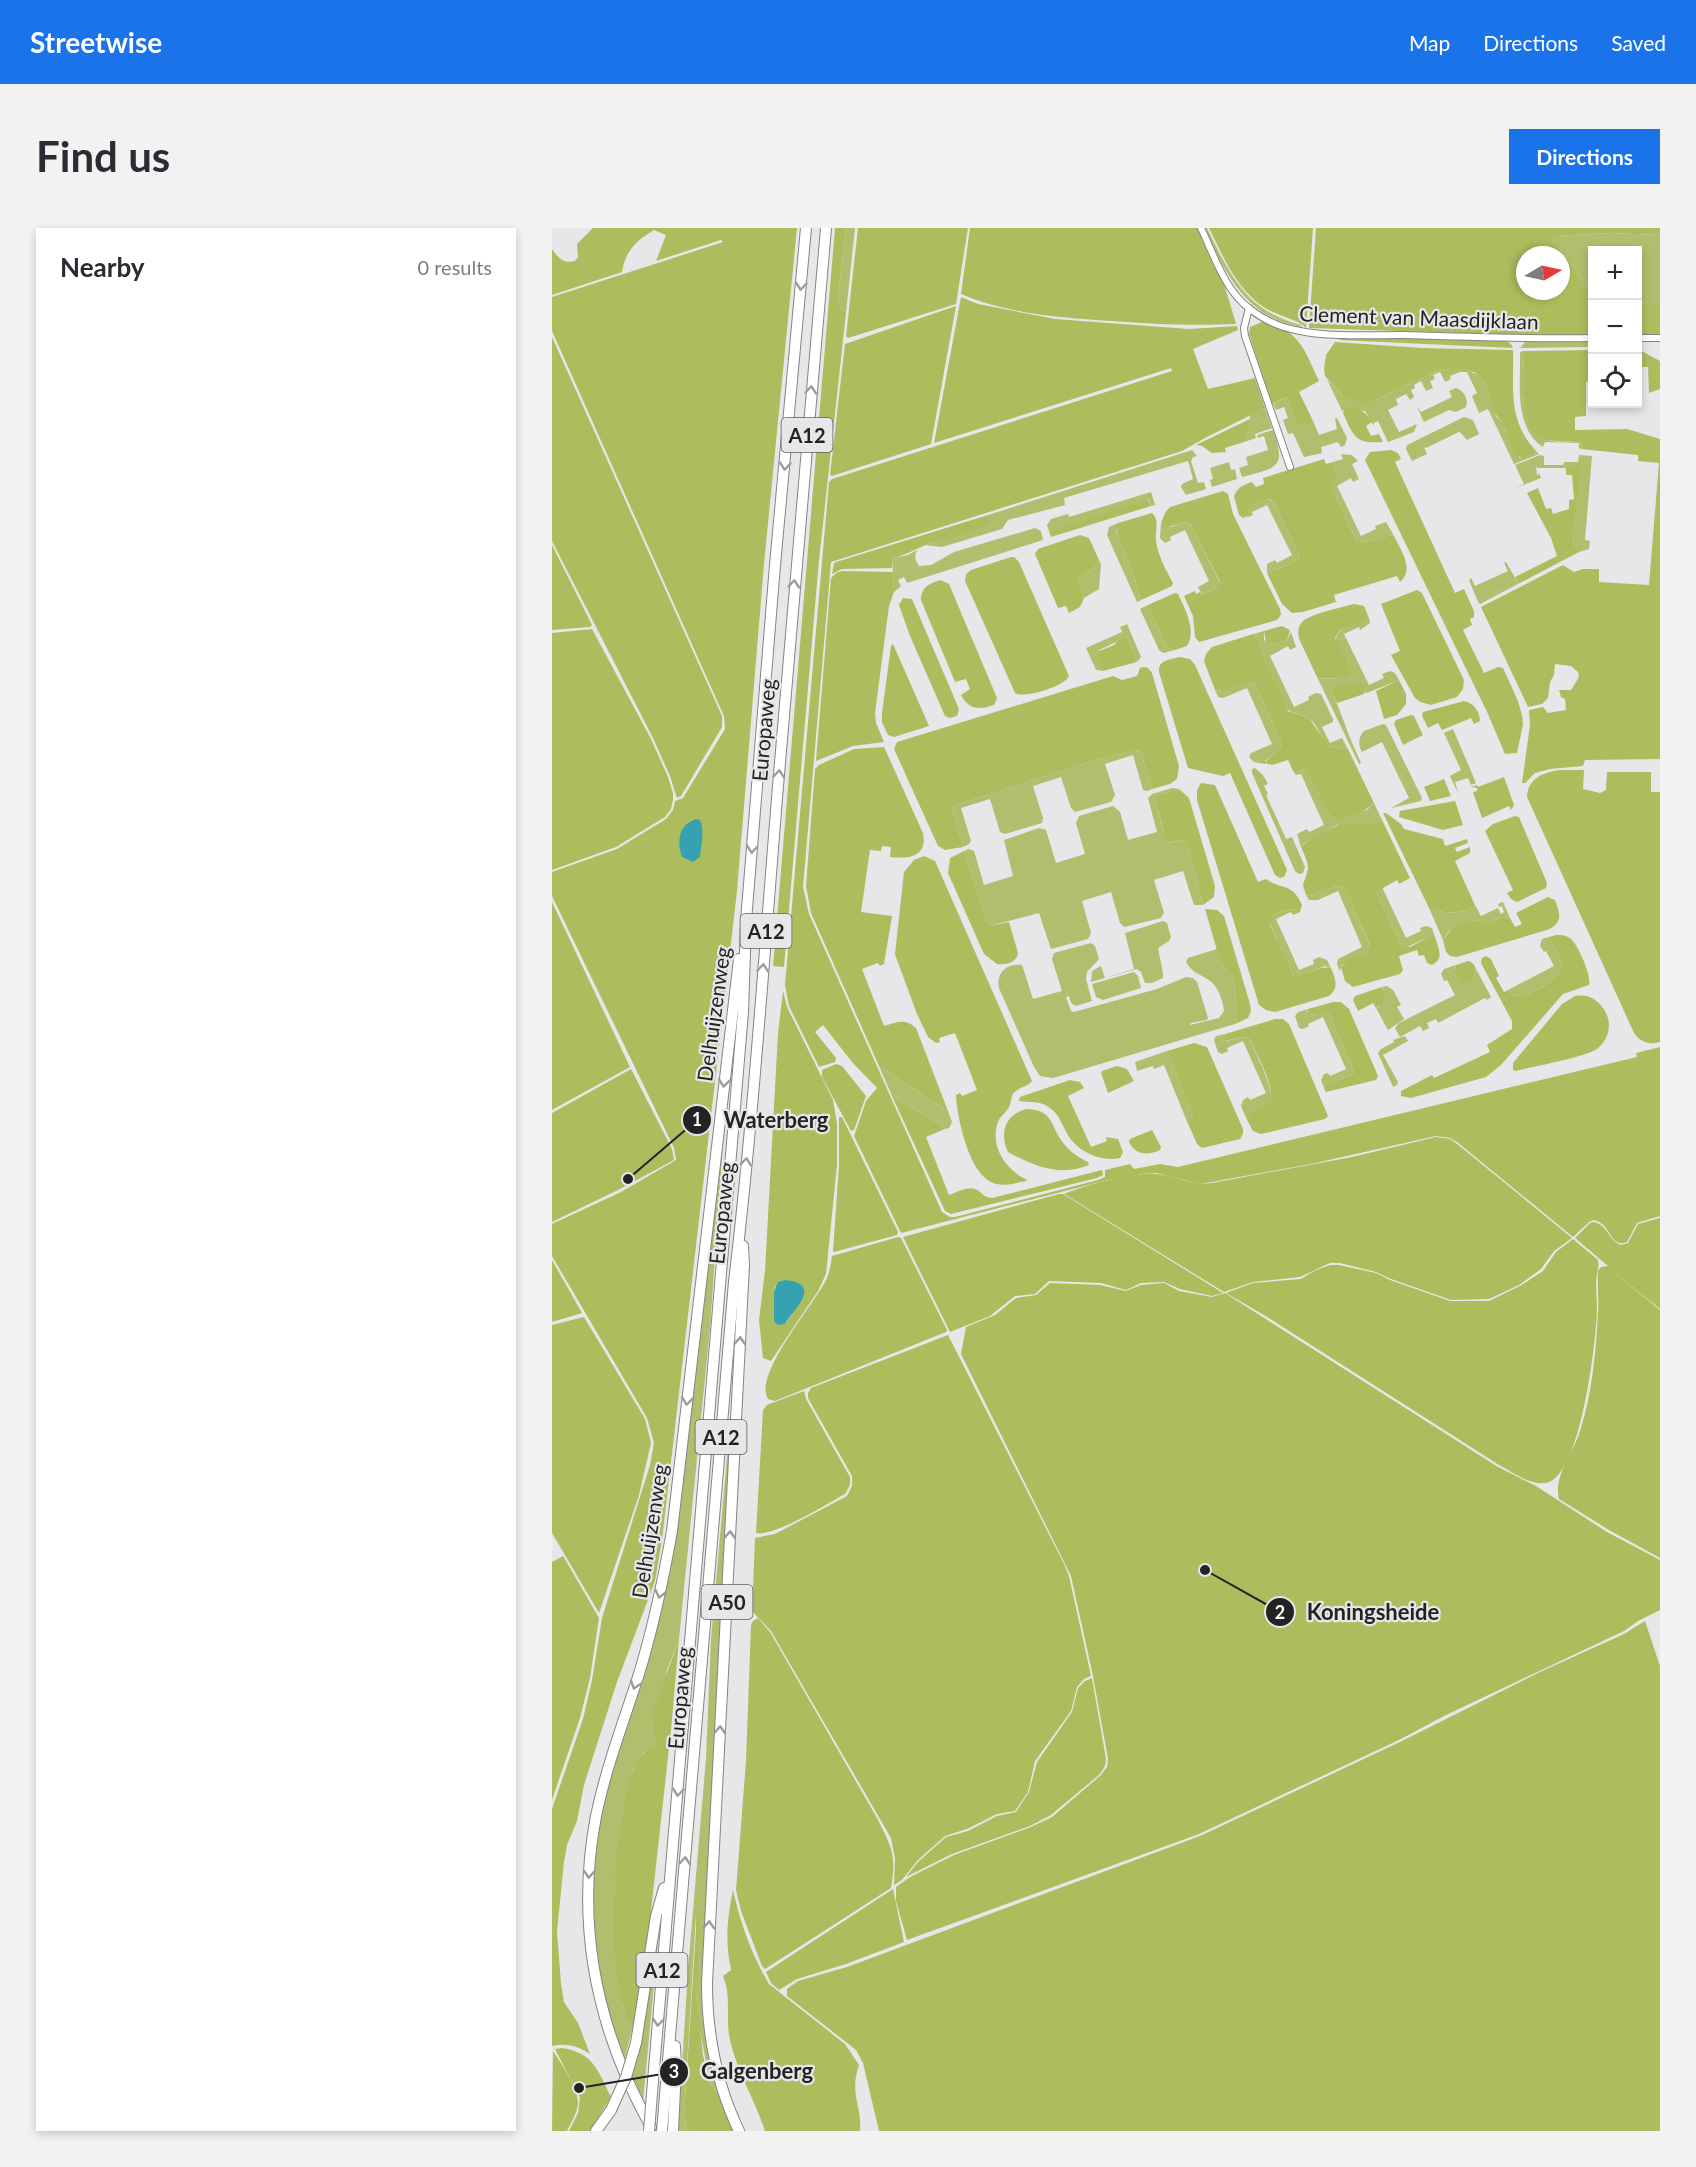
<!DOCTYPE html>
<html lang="en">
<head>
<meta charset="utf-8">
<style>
	:root { --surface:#fff; --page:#f2f2f3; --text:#2b2b33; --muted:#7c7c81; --line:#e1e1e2; --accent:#1a73e8 }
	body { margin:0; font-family:Lato,sans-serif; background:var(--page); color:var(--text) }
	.controls { position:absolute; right:18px; top:18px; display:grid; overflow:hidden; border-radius:0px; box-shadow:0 3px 9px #0003 }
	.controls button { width:54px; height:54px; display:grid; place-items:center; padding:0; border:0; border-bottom:2px solid var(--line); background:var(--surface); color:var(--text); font:30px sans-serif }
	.compass { position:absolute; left:964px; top:18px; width:54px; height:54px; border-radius:50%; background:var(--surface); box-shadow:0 3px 9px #0003; rotate:81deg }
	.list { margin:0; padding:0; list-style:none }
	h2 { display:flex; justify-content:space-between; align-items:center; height:78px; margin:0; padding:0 24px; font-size:26px }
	h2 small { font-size:20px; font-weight:400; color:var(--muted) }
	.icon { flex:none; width:33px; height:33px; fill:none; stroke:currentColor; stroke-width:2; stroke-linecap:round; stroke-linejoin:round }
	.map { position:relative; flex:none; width:1108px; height:1903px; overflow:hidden; border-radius:0px }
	header { display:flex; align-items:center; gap:36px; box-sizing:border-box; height:84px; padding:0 30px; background:var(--accent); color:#fff }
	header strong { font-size:28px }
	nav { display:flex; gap:33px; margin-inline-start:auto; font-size:21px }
	.intro { display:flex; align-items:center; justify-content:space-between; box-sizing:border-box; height:144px; padding:0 36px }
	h1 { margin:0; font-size:42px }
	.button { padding:15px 27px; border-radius:0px; background:var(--accent); color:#fff; font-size:21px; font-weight:700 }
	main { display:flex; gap:36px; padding:0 36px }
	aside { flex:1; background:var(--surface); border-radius:0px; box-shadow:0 3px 9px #0003 }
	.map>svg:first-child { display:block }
	.green { fill:#b0bf6d }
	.forest { fill:#adbd5e; fill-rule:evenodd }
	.water { fill:#36a2b1 }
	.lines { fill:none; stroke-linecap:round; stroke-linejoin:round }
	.street-casing { stroke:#838486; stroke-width:8 }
	.highway-casing { stroke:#838486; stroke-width:12 }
	.street { stroke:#fff; stroke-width:6 }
	.highway { stroke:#fff; stroke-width:10 }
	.highway-bridge-casing { stroke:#838486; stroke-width:12; stroke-linecap:butt }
	.highway-bridge { stroke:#fff; stroke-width:10 }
	.oneway { stroke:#9c9c9c }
	.labels { text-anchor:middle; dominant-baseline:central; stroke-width:4.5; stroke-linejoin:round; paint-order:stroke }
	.shield { fill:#e5e7e8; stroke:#5c5e5e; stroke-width:1.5 }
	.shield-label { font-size:20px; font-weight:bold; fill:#222323 }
	.street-label { font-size:21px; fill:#222323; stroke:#e5e7e8 }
	.leader { fill:none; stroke:#222323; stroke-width:2 }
	.callout-dot { fill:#222323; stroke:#e5e7e8; stroke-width:2 }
	.mark-label { font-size:18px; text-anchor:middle; font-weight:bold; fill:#fff }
	.callout-label { font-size:22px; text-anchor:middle; font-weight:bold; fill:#222323; stroke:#e5e7e8; stroke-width:4.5; stroke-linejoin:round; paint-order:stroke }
</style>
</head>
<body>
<header>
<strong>Streetwise</strong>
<nav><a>Map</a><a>Directions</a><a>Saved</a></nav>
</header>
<div class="intro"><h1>Find us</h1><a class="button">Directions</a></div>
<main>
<aside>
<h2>Nearby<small>0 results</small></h2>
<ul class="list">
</ul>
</aside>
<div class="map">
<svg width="1108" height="1903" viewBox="0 0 1108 1903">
	<rect width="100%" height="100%" fill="#e5e7e8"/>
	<g class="green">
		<path d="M294 0H303L294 85 287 78 286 70Z"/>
		<path d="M652 0H655C678 47 694 83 749 97L750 99C693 89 675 47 652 0Z"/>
		<path d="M1057 5 1108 7V76H1086V22H1040V69L1022 39 1001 12 1003 8Z"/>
		<path d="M973 114H1040V119L968 120Z"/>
		<path d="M972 123C972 147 964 200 992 211 1003 215 1018 213 1030 213L1029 221 1027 220V215L993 214 991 219C961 198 969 156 968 124Z"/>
		<path d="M889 141 916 143 927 147 935 160 944 188 951 196 959 220 968 230 985 224 987 226 962 236 936 181 927 185 920 168 925 165 915 144H908L898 148 899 151 893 154 888 144 881 147 883 151 878 153 881 160 874 163 869 153 862 157 863 160 859 162 862 169 858 172 854 166 844 171 846 177 836 182 847 204 865 196 862 204 836 214 826 193 822 195V198L813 183 791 182V185L775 151 791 168 824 172Z"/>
		<path d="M904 160C911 162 917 171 914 179L904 184 897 182 872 194 865 179 869 184 900 169 897 163Z"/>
		<path d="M735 169 745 196 751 199 762 195 767 207 785 201 783 191 785 190 795 210 793 217 789 219 786 214 769 219 770 225 752 229 741 205 736 206 731 192 736 190 732 179 724 182 721 176Z"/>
		<path d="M713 180 720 200 703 206 704 210 692 214 697 202 698 187Z"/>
		<path d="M912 189 921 192 927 206 915 212 906 202 907 204 874 220 872 219 875 226 860 233 854 221 855 217Z"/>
		<path d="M721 202C735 241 725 239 690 249L687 240 696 237 694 229 716 222 712 208 706 210 705 207Z"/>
		<path d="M640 222 645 228 641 229 639 233 646 255 652 254 654 261 634 267 629 259 630 256 641 251 636 233 512 270 513 277 456 292 450 301 390 319 373 317 439 292 436 287Z"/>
		<path d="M789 226 800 227 806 233 800 236 807 251 801 254 799 250 785 258 809 308 824 301 823 298 834 294 842 308C829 306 815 318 804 312L780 261 783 243 781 234 791 231Z"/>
		<path d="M988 227 992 228V237H1011L1012 234H1026L1027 227 1040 228 1033 312 1038 313 1037 321 1027 324 1021 314 1027 240H985L984 237 985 248 987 245 989 250 964 260 972 256 963 237Z"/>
		<path d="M677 234 679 242 683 241 685 251 660 259 658 252 661 251 658 240Z"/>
		<path d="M599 264 603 277 599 278 597 271 502 302 499 309 495 297 499 291 516 286 517 289Z"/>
		<path d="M713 269 723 276 748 330 745 333 715 345V336L723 332 725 335 740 327 715 277 700 284 701 287 694 290 697 287 698 279Z"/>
		<path d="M632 294 639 297 668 355 665 359 650 367 646 359 657 353 633 302 618 309 619 312 613 315 608 310 609 295 610 297 619 299Z"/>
		<path d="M566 295 564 303 566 310 582 348 589 372 585 374 555 307 557 299Z"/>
		<path d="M483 300 489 303 491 312 355 355 352 349 346 352 349 358 342 364 340 330 356 327 365 322C362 328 363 332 367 338L379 337 402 324Z"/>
		<path d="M547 332 549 336 547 361 532 370 526 350 542 340Z"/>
		<path d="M954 334 966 355 926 374 917 352 919 350 923 358 956 343 952 335Z"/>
		<path d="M596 377 614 418 623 422 611 425 607 422 588 381Z"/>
		<path d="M817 390 818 395 808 402 807 399 792 406 817 457 832 450 830 446 838 443 843 445 848 454 845 453 812 466 814 464 781 465 798 510 809 535 807 536 766 451 785 450 799 440 784 413C784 398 805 395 817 390Z"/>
		<path d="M575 396 589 429 585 434 576 411C565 412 557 418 547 422L552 443 544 442 534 420 570 404 568 399Z"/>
		<path d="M712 403V412L721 417 735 412 739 404 744 419 738 422 736 418 718 428 742 479 757 472 756 469 764 465 769 466 781 491V494L770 499 778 515 790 510 796 521 777 519C769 512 767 500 760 493 751 485 740 487 733 479L711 428 708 414 701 406Z"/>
		<path d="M698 454 703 456 729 514 728 521 713 533V536L702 534 697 529 699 525 720 516 695 460 671 470 666 469 663 462 668 463Z"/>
		<path d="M831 496 834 497 870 570 869 573 839 580 857 570 830 514 810 524C806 516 806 510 812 503Z"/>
		<path d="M901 501 924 555 919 557 916 550 903 554 906 565 898 548 909 542 892 505Z"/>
		<path d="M583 522 589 524 600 561 595 563 591 562 581 527 553 536 563 567 559 574 523 584 519 580 509 549 481 558 491 590 490 595 453 606 448 604 438 571 409 580 419 613 417 616 411 619 400 581 401 578 546 531Z"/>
		<path d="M703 540 711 547 716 556 712 558 716 566 714 567 734 611 740 609 753 639 751 645 747 646 743 643 700 545V541Z"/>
		<path d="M752 541 756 543 780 591 815 582 822 575 831 594 812 597H785L751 616 749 619 745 606 755 601 757 604 772 597 749 546 744 547 742 545Z"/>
		<path d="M620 560 627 561 602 568 613 610 615 615 633 612 635 614 651 677H642L631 643 602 652 612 685 609 690 572 699 568 695 559 664 530 673 539 705 536 711 499 721 487 685 438 698 434 691 412 623 417 621 422 623 432 657 461 648 452 612 487 600 494 602 504 635 533 626 524 595 527 588 561 578 568 584 576 612 605 604 596 570 600 566Z"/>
		<path d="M785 658 792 659 794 663 819 720 816 725 790 737 788 743 785 736 786 731 810 719 786 663 766 672H757L754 667 759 668Z"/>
		<path d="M830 659 854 710 869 703 868 700 874 698 880 700 884 712 875 710 855 719 849 717 824 664Z"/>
		<path d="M951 674 958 690 950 689 936 695 919 692 897 703 891 712 877 680C892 686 911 687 923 677L929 688 946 680 949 686 952 684 950 678 947 679 946 676Z"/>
		<path d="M750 677 748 684 741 687 739 684 724 691 747 742 762 736 761 732 767 729 775 732 779 740 773 738 744 749 739 746 717 693 721 687 735 681 748 682Z"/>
		<path d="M611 693 615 695 619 709 617 713 606 720 611 745V750L600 755H593L589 744 585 741 539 754 540 743 549 738 553 750 582 741 573 705Z"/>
		<path d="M997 709 1010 735C1008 752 977 771 961 767L956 762 1002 738 994 723 992 724 988 718 990 711Z"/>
		<path d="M539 715 543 718 547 731 535 744 534 751 540 773 524 778 519 775 517 768 514 769 519 783 522 784 605 761 634 749 641 750 645 754 656 790 655 792 639 795 638 797 667 790 672 783C671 773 666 758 657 752 648 746 640 745 634 734L636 730 665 721 669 736 680 749 682 757 685 783 683 796 501 850 488 848 482 839 447 760C444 745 454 735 470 737L481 771 510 763 500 731 502 725Z"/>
		<path d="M904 737 903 741 923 746 924 741 939 769 935 772 933 770 886 795 884 791 875 795 877 800 871 803 868 798 848 809 843 800 847 795 903 767 895 752 892 753 889 746 892 741Z"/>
		<path d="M582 744 586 748 589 760 551 772 544 769 540 756Z"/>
		<path d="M830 759 835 758 841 762 849 777 845 779 852 791 836 802 824 780 827 779 832 761Z"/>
		<path d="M756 781 755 784 760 787 773 783 777 785 802 843 800 847 774 856 772 860 769 852 772 846 776 845 778 848 794 841 771 789 756 796 757 798 751 801 747 800 743 788 746 784Z"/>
		<path d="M673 806 670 810 674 813 692 809 698 811C702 822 725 866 718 875 712 882 700 882 695 892L689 878 691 872 696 869 698 872 714 865 691 813 675 820 676 823 670 826 666 824 662 812 664 808Z"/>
		<path d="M853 808 856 813 831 827 846 854 845 857 841 859 826 825 829 821 842 814 841 812Z"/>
		<path d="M615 823 641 888 634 891 612 837 602 841 601 838 585 843 583 834Z"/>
		<path d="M327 838 396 883 400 894 397 900 393 901 389 897 340 868Z"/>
		<path d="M172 903 158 1100 127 1411 115 1442 103 1515 100 1519 92 1524 81 1542 70 1588 62 1665 67 1752 72 1781 82 1794 72 1834C46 1761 34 1684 46 1606 60 1514 101 1429 119 1338Z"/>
		<path d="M178 1194H179L150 1754C151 1795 158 1832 169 1871L158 1855 146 1792 144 1764V1687L132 1887 134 1898 137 1903H126L136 1742 154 1530 159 1411Z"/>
		<path d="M104 1713H106L91 1874 79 1849Z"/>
	</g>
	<g class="forest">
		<path d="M41 0H245L212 336 185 663 110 1312 103 1353 65 1454 32 1557 25 1593 15 1617 12 1634 5 1703 9 1756 12 1774 26 1795 38 1826C26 1818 14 1815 0 1818V1581L31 1491 40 1452 50 1390 98 1237 102 1215 95 1190 0 1028V996L69 964 124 932 122 920 0 668V644L65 621 114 591 121 582 123 573 131 570 173 501 172 488 0 103V69L171 14 169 12 104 33 114 7 102 2C85 12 73 23 70 44L0 67V21C6 30 12 36 23 33L26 29 25 16Z"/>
		<path d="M283 0H294L286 70 287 78 294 85 267 332 232 739 221 738Z"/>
		<path d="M306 0H416L404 76 296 110 294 108Z"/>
		<path d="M418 0H645L670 49 684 96C640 98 602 96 559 93 508 90 456 86 409 66Z"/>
		<path d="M657 0H761L754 100C748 92 724 87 713 80 684 61 672 30 657 0Z"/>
		<path d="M764 0H1108V7L1057 5 1003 8 1001 12 1022 39 1040 69V107H965L757 100ZM973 27H1009V63H973Z"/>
		<path d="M409 69 426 76 503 91 637 101 685 98 686 102 641 121 656 161 703 150 713 180 653 210 630 223 279 334 251 659 257 686 390 984 398 989H403L546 952 553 949V942L578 936 582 941 608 936 626 939 1085 829 1084 825 1108 819V988L1085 995 1075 1014C1058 1021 1060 996 1042 992L1037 994 1021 1009 905 914 898 910 884 908 759 936 660 954 647 956 604 945 591 946 556 952 349 1005 302 908 314 873 325 860 300 834 271 797 263 804 284 830 283 834 267 839 237 778 233 757 277 254 280 251 620 143 619 140 382 215Z"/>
		<path d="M1086 76H1108V106L1086 107Z"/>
		<path d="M404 78 379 216 280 248 278 247 293 116Z"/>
		<path d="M710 94C747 100 753 123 767 153L747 164 762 195 751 199 745 196 735 169 720 176 697 106 698 99Z"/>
		<path d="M0 109 170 488V499L129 568 125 570 118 548 101 510 0 313Z"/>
		<path d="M794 109 955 113 959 116 961 120 786 112Z"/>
		<path d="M783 114 870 120 961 122C962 162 955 193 985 224L971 230C956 227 957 208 951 197 948 191 943 186 939 180 940 168 932 150 922 144L889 141 824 172 811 176 791 168 773 148 772 140 774 127Z"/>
		<path d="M1086 121 1108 133V161L1097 165 1096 139H1086Z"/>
		<path d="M1040 122V153L1034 154V188L1023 189V202L1075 201 1108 211V531L1033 532 1031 538 998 541 983 545 973 555H970L978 497 977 482 991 479 996 485 1014 482 1013 471 1009 469 1007 462H1019L1027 449 1026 444 1019 438 1003 436 1002 447 998 454 996 470 990 476 976 479 929 379 1011 337 1022 344 1031 341H1047V354L1097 357 1107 235 1086 233V227L1029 221 1030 213C1019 213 1007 214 996 212 963 207 972 147 972 123Z"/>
		<path d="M799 179C810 182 814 184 820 194L814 198 819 208 827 206 831 214C803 216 802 209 791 185L793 180Z"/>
		<path d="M698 191 697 202 692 214 673 220 674 224 660 225 650 218 644 217Z"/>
		<path d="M839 222 846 225 849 231 843 234 903 365 912 361 922 383V389L918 391 920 397 911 402 932 445 946 439 951 440 966 473 970 487 971 496 965 525 953 526 936 486 813 232 818 224Z"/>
		<path d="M772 231 774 236 781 234 784 248 780 261 804 312C815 318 829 306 842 308 849 323 863 341 848 354L845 348 782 367 784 374 751 384 740 385 730 376 715 345 745 333 748 330 723 276 717 271H710L698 279 697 287 691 290 687 287 682 268C686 259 691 257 700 254L704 259 712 256 711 250Z"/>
		<path d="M1014 240H1028L1021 314 1027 324 928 376 926 374 966 355 963 349 1005 328 999 310 975 265 986 260 994 281 999 280 1001 286 1017 281V272L1022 271 1020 247H1014Z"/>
		<path d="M671 263 676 266 681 286 728 381 729 387 725 392 647 414 643 409 641 388 632 368 643 363 644 366 648 364 650 367 665 359 668 354 639 297 633 294 613 300 609 295 613 285 618 279Z"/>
		<path d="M596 271 599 278 499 309 501 302Z"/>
		<path d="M600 285C608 292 603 303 604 313 606 328 614 342 621 355L620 358 589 372 582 348 566 310 564 299 566 295Z"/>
		<path d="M436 287 439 292C430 305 397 309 381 314 367 319 355 327 340 330V340L290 341 280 346 282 335 284 334Z"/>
		<path d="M528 307 537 310 547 332 542 340 526 350 532 370 528 379 517 385 514 378 506 380 483 326 486 321Z"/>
		<path d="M0 317 40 397 38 399 0 402Z"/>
		<path d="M459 329H462L467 334 517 448C513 458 473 471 463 465L413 353 414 346 419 342Z"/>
		<path d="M290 343 341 344 342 364 337 378 323 485 324 495 332 514 301 518 264 533 279 350 284 345Z"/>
		<path d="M388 352 397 356 445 470 442 477C427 482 417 482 409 467L418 461 414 451 403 454 369 372C369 359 377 356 388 352Z"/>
		<path d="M865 362 870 365 912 452 911 461 905 469 879 477 868 474 863 470 839 427 848 423 829 376Z"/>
		<path d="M623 365 626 366C633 381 645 403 635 418L623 422 614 418 596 377Z"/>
		<path d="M351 370 360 371 407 481 405 488 398 490 393 488 358 408 347 377Z"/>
		<path d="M802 376 812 378 817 390 788 402 783 410 799 440V445L794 449 766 451 748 413C746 407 745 400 750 394 757 386 791 379 802 376Z"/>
		<path d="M730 398 738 402 735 412 721 417 714 414 712 403Z"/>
		<path d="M40 401 99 511 116 549 121 565V572L119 581 113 589 64 619 0 642V405Z"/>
		<path d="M701 406 708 414 711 428 736 483 757 490 777 519 796 521 822 575C810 587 796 589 780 591L755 542 752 541 742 545 736 532 720 537 712 535 728 520 729 514 703 456 698 454 670 463 663 462 652 433 654 426 660 419Z"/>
		<path d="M570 409 576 411 585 434 551 443 545 424 562 417Z"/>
		<path d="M341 416 377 498 342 509 336 507 330 494V485L339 418Z"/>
		<path d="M627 429 638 431 643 437 735 642 732 649 728 650 723 647 678 545 671 548 636 540 607 444C606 432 617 432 627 429Z"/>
		<path d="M592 439 596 440 600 445 627 538 625 551 618 556 600 561 589 524 585 522 546 531 401 578 400 581 411 619 393 622 386 618 342 521 345 514 561 448 570 452 585 448 588 440Z"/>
		<path d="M845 453 848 454 854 466V476L845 487 832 491 824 463Z"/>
		<path d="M802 454 812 460V466L785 475 781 465V460Z"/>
		<path d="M912 473C922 475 928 484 928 493L922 496 919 490 890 502 886 495 876 500 870 488 871 484Z"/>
		<path d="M859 487 862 488 871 507 851 517 842 496 844 492Z"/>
		<path d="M332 519 371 605C376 629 356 631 338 629L339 619 330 618 329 623 318 622 309 684 340 688 332 736 328 738 326 735 310 741 332 798C345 794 353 790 364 800L396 883 327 838 259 685 254 658 263 541 267 537 302 521Z"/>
		<path d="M1007 542H1032L1031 561 1048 565 1054 562 1055 544H1099V564H1108V814C1098 817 1088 814 1082 805L975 569C976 550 991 545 1007 542Z"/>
		<path d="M952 549 962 577 959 582 957 578 930 590 921 564 925 563V560L919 559 925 557 926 559Z"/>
		<path d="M892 551 899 568 878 573 872 559Z"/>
		<path d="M649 555 663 557 706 654 714 651C731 663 740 654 750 677L748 682 735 681 721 687 718 697 741 748C754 748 766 737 779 740 783 750 788 759 777 768L723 784 714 782 707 777 645 572V562Z"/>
		<path d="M627 561 637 570 663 658 662 669 651 677 635 614 633 612 613 615 611 601 602 568Z"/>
		<path d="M903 573 911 597 891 602 847 589 848 583Z"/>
		<path d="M831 585H834L849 596 852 601 891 611 893 618 915 611 916 615 903 620 905 624 918 619V625L903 633 923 677C910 687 892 686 877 680Z"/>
		<path d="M963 588 967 589 995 655 994 660 965 674 959 671 955 665 961 662 933 603 941 596Z"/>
		<path d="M825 594H831L858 650 847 656 845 652 824 664 849 717 858 719 875 710H881L884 712C887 722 892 731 880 737L875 735 872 727 867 728 865 722 847 728 851 742 848 746 801 759 793 753 789 739 798 731 816 725 818 717 792 659 785 658 759 668 754 667 751 657C758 637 758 640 749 619 754 613 783 597 791 596 803 594 813 598 825 594Z"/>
		<path d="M412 623 434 691 438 698 457 694 466 725C465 735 453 737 445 736L432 726 396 645 398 630Z"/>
		<path d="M372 628 383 633 480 853C476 859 466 859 461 866 459 870 459 875 457 879 454 885 448 888 446 894 437 918 454 942 475 952L474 953C463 955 452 959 441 955 417 946 405 890 404 867L408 865 410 868 425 862 403 805 387 810 388 814 384 815 376 809 365 786 345 732 343 726 352 644 362 632Z"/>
		<path d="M996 669 1003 672C1008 685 1011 693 998 701L905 729 898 728 894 724 891 712 901 699 919 692 936 695 950 689 958 690 963 699 970 696 964 685Z"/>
		<path d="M0 674 78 839 0 882Z"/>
		<path d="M653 681 665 682 672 688 698 776 699 783 696 790 683 796 685 783 682 757 680 749 669 736Z"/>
		<path d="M1004 707C1010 707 1014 707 1019 711 1026 717 1040 748 1037 757L1011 766 949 837 934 849 859 870 849 868V863L880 847 882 850 938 824 935 817 960 801V793L929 735 930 730 934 728 939 731 947 748 944 750 952 764 956 762 961 767C977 771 1008 752 1010 735L997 709Z"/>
		<path d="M916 733C928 737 924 748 917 754L909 756 903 745 904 737Z"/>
		<path d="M830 759 833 764 831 775 824 780 821 775 806 783 801 772 803 768Z"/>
		<path d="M231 763 235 779 281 872 285 895V937L274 1046 266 1063 219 1133 211 1130 207 1092 213 1043 226 805ZM223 1058 241 1085 233 1096 222 1093Z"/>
		<path d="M1023 768C1035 766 1044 770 1051 780 1061 793 1058 811 1045 821 1031 830 982 838 964 843L961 842V835L1010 776Z"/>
		<path d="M781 774H789L797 781 826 848 824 852 774 864 772 860 774 856 800 847 802 843 777 785C770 782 763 788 756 786V781Z"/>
		<path d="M723 791H731L737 796 776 888 773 891 709 906 701 903 695 892 699 885 718 875C724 859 704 826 698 811L692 809 672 813 670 810 673 806Z"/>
		<path d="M642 815 655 819 691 901V906L688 911 650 920 645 916 634 891 641 888 615 823Z"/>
		<path d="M284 836 290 838 314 868 302 902 299 903 270 849V842Z"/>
		<path d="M565 838 575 841 582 853 556 865 549 845 550 843Z"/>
		<path d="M79 841 120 921 122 932 68 961 0 994V885Z"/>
		<path d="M518 852 528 854 532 860 516 868 539 919 555 913 554 909 566 911 571 924 568 930C549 934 526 924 516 907 510 897 507 886 498 880 488 872 477 875 467 873L468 869Z"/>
		<path d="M340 868 389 897 393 901 374 909 397 967C406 964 418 956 427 963 432 967 432 969 440 970L550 942 551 947 545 950 399 986 393 983Z"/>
		<path d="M475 881C500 882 498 895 509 912 516 922 525 929 536 934L537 937C507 949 482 938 456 924 447 905 453 886 475 881Z"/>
		<path d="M287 889H290L346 1004 345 1007 282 1024 281 1023 287 937Z"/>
		<path d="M600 902 609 919 608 922C596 928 583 927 577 914L578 911Z"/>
		<path d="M884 909 898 911 904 915 1020 1010 1002 1023 989 1041 967 1057 937 1071 899 1072 839 1051 824 1044 788 1035H778L748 1049 701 1054 672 1064 512 966C533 957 582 944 604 946 625 948 638 958 660 955L800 929Z"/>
		<path d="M507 966H511L671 1065 660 1068 628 1061 612 1054 589 1055 574 1062 549 1055 497 1053 483 1066 463 1068 438 1088 398 1104 351 1009Z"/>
		<path d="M1108 990V1081L1058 1041 1108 1082V1330L1057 1302 1007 1271C1001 1248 1022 1224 1028 1203 1040 1166 1044 1124 1046 1085 1047 1071 1045 1057 1046 1043L1049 1039 1056 1038 1023 1010 1038 995 1042 994C1056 997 1056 1012 1069 1017L1076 1015 1086 996Z"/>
		<path d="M346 1009 349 1010 395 1102 394 1104 223 1173 216 1171C201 1146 263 1076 275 1050 278 1043 279 1035 280 1028Z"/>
		<path d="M1021 1011 1046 1032C1048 1039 1044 1046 1044 1054 1044 1064 1045 1073 1045 1082 1044 1114 1029 1243 997 1254 981 1260 961 1244 947 1237L717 1090 674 1065 701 1055 749 1051 762 1043 778 1037H787L824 1045 838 1052 898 1073H937L968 1058 991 1043 1004 1024Z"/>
		<path d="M0 1032 30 1085 0 1094Z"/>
		<path d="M498 1055 548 1057 574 1063 589 1057 612 1055 627 1063 660 1069 673 1065 946 1239 984 1258 1055 1304 1108 1332V1382L1086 1393 1072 1403 892 1488 849 1511 647 1606 355 1712 344 1673V1659L358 1649 402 1627 479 1599 500 1589 549 1547 555 1539 556 1531 541 1448 519 1348 409 1126 414 1099 443 1087 464 1070 484 1067Z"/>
		<path d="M32 1089 93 1191 99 1215 87 1267 47 1385 0 1305V1097Z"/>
		<path d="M396 1107 512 1336 517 1348 539 1448 532 1451 525 1459 519 1483 483 1533 476 1564 463 1583 445 1586 415 1601 393 1608 365 1633 350 1652 342 1657 343 1631 339 1610 219 1403 200 1383 203 1310 223 1306 295 1268 300 1258V1248L256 1170V1165L259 1160Z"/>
		<path d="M252 1163 254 1171 298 1249V1257L293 1266C275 1276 222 1309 204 1305L211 1182 215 1177Z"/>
		<path d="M11 1328 47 1390 38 1450 28 1490 0 1572V1334Z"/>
		<path d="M206 1390 218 1404 325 1590C339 1618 345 1627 339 1660L213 1741 210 1738 189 1683 184 1662 194 1533 199 1397 201 1393Z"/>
		<path d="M1093 1393 1108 1438V1903H327L311 1835 304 1822 235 1768V1761L246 1753 295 1739 648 1608 850 1513 988 1444 1072 1406Z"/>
		<path d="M127 1411 119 1502 98 1692 82 1794 77 1793C52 1740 61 1598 81 1543 83 1537 88 1528 93 1524 96 1520 100 1520 103 1515L101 1484Z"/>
		<path d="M540 1450 554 1531 553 1538 548 1546 499 1587 478 1598 400 1626 354 1649 366 1634 394 1609 416 1603 445 1588 464 1584 477 1564 485 1534 520 1484 526 1460 533 1453Z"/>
		<path d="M341 1661 352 1714 294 1736 245 1751 227 1762 219 1755 214 1744Z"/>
		<path d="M181 1662C188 1694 200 1728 217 1756L293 1816 307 1837C297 1866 310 1877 308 1903H213C203 1872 185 1844 178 1812 173 1791 180 1769 171 1748L179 1742C173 1712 175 1692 181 1662Z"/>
		<path d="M145 1686 148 1691 144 1764 151 1827 158 1855 169 1871 181 1903H137L134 1898 132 1887Z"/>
		<path d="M10 1820C42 1825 46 1843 59 1869L38 1903H17L26 1885 28 1870 3 1821Z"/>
		<path d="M1 1823C9 1835 27 1861 26 1876 25 1885 19 1895 15 1903H0Z"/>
	</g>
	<g class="water">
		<path d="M144 591 148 592C153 602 149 617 148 629L141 634 130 629C125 614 126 597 144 591Z"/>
		<path d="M233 1052C270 1056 245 1078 233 1096L226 1097 222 1093V1064L226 1054Z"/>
	</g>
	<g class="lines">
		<g class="street-casing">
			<g id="street">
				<path d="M649 0C662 27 673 63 698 81 712 92 731 100 748 103 777 109 818 107 848 107 913 109 976 111 1040 110"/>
				<path d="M697 80 692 100 693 108 738 239"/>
				<path d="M1086 110H1108"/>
			</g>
		</g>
		<g class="highway-casing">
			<g id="highway">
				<path d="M84 1815 104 1688 112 1660"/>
				<path d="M101 1853 191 784 194 693 223 337 254 0"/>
				<path d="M99 1899C45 1802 23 1698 44 1588 54 1540 71 1495 86 1449 101 1401 111 1353 120 1303L187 731"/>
				<path d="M44 1903 59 1882"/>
				<path d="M110 1903 182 1054C202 885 213 715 227 546 241 364 257 182 274 0"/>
				<path d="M121 1903 124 1839 123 1818"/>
				<path d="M187 1903C165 1857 155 1806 155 1755L192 1037 191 1018"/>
			</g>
		</g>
		<use href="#street" class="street"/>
		<use href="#highway" class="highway"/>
		<g class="highway-bridge-casing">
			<g id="highway-bridge">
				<path d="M59 1882 74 1849 84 1815"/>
				<path d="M97 1903 101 1853"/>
			</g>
		</g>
		<use href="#highway-bridge" class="highway-bridge"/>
	</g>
	<defs><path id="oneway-chevron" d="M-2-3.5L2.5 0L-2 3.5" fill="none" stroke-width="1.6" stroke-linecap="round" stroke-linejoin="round" transform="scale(1.5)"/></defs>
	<g class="oneway">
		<use href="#oneway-chevron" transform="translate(249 58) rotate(95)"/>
		<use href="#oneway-chevron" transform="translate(259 162) rotate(-85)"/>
		<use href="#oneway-chevron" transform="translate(233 238) rotate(95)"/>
		<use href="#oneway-chevron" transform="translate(242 356) rotate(-85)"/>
		<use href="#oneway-chevron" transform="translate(227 546) rotate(-85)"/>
		<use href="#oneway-chevron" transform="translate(200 621) rotate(95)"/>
		<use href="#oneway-chevron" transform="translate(211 740) rotate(-85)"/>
		<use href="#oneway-chevron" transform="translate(172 855) rotate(97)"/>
		<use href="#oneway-chevron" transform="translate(194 934) rotate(-85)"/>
		<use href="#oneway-chevron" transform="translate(188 1113) rotate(-87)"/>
		<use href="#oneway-chevron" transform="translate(135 1173) rotate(96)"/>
		<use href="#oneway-chevron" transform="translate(178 1307) rotate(-87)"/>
		<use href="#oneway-chevron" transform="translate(108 1366) rotate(103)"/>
		<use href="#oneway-chevron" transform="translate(83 1457) rotate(108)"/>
		<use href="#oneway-chevron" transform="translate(168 1502) rotate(-87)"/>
		<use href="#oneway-chevron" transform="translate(126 1564) rotate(95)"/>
		<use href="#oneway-chevron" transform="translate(133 1633) rotate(-85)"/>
		<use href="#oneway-chevron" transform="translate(37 1646) rotate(94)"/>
		<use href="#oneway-chevron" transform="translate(157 1697) rotate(-87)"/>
		<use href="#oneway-chevron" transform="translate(106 1794) rotate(95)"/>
	</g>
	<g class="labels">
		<g class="shield">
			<rect x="229.5" y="190" width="51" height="34" rx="4.5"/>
			<rect x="188.5" y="686" width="51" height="34" rx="4.5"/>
			<rect x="143.5" y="1192" width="51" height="34" rx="4.5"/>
			<rect x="149.5" y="1357" width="51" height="34" rx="4.5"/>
			<rect x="84.5" y="1725" width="51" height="34" rx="4.5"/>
		</g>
		<g class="shield-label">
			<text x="255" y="207">A12</text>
			<text x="214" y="703">A12</text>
			<text x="169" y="1209">A12</text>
			<text x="175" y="1374">A50</text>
			<text x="110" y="1742">A12</text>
		</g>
		<g class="street-label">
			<text transform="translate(867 89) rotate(2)">Clement van Maasdijklaan</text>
			<text transform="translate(211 502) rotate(-85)">Europaweg</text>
			<text transform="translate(161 786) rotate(-82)">Delhuijzenweg</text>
			<text transform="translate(169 985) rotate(-84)">Europaweg</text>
			<text transform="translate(97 1303) rotate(-81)">Delhuijzenweg</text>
			<text transform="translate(127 1470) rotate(-85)">Europaweg</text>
		</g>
	</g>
	<path class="leader" d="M76 951L145 892M653 1342L728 1384M27 1860L122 1844"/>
	<g class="callout-dot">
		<circle cx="76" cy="951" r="6"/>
		<circle cx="653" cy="1342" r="6"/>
		<circle cx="27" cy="1860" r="6"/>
		<circle cx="145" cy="892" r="15"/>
		<circle cx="728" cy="1384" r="15"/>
		<circle cx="122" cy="1844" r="15"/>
	</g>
	<g class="mark-label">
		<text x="145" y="898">1</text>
		<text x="728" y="1391">2</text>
		<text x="122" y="1850">3</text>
	</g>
	<g class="callout-label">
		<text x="224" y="900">Waterberg</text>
		<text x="821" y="1392">Koningsheide</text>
		<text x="205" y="1851">Galgenberg</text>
	</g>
</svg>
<div class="controls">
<button>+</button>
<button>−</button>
<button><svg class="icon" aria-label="locate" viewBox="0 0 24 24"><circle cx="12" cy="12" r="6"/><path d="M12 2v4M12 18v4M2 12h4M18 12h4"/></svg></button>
</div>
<svg class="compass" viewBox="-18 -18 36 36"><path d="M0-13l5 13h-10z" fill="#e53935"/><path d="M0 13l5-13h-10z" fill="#7c7c81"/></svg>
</div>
</main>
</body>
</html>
